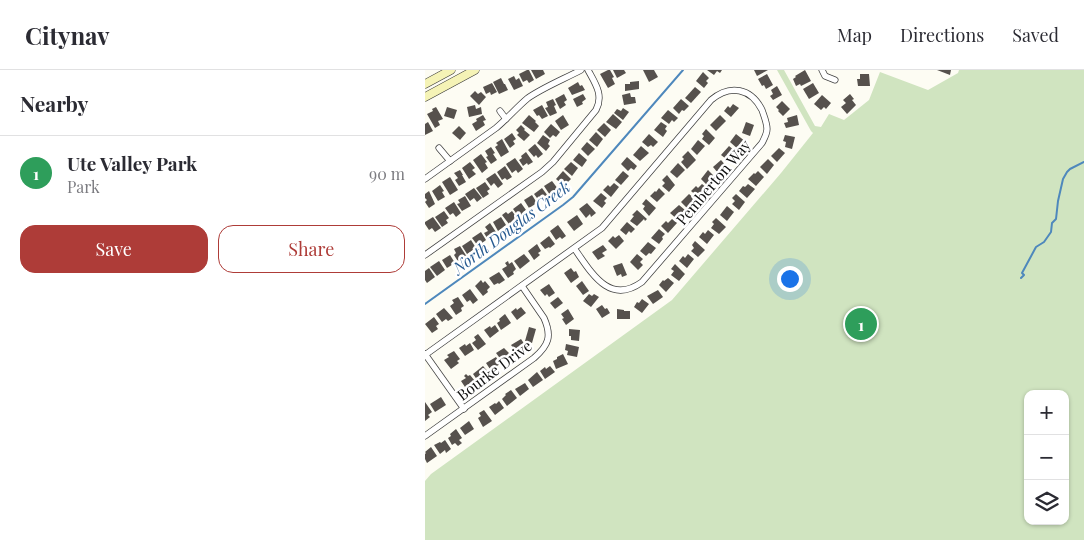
<!DOCTYPE html>
<html lang="en">
<head>
<meta charset="utf-8">
<style>
	:root { --surface:#fff; --page:#f2f2f3; --text:#2b2b33; --muted:#7c7c81; --line:#e1e1e2; --accent:#ae3c38 }
	body { margin:0; font-family:"Playfair Display",serif; background:var(--page); color:var(--text) }
	.controls { position:absolute; right:15px; bottom:15px; display:grid; overflow:hidden; border-radius:10px; box-shadow:0 1px 4px #0004 }
	.controls button { width:45px; height:45px; display:grid; place-items:center; padding:0; border:0; border-bottom:1px solid var(--line); background:var(--surface); color:var(--text); font:25px sans-serif }
	.you { position:absolute; left:364px; top:208px; width:18px; height:18px; margin:-12px; border:4px solid #fff; border-radius:50%; background:#1a73e8; box-shadow:0 0 0 8px #1a73e833 }
	.badge { display:grid; place-items:center; width:32px; height:32px; border-radius:50%; background:var(--accent); color:#fff; font-size:16px; font-weight:700 }
	.pin { position:absolute; translate:-50% -50%; border:2px solid #fff; box-shadow:0 1px 5px #0006 }
	.list { margin:0; padding:0; list-style:none }
	h2 { display:flex; justify-content:space-between; align-items:center; height:65px; margin:0; padding:0 20px; font-size:21px }
	h2 small { font-size:16px; font-weight:400; color:var(--muted) }
	.list li { display:grid; grid-template-columns:32px 1fr auto; gap:15px; align-items:center; box-sizing:border-box; height:75px; padding:0 20px; border-top:1px solid var(--line) }
	.list b { display:block; font-size:19px; white-space:nowrap }
	.list p { margin:0; font-size:16px; white-space:nowrap; color:var(--muted) }
	.list em { font-size:16px; font-style:normal; color:var(--muted) }
	.actions { display:flex; gap:10px; padding:15px 20px }
	.actions a { flex:1; padding:11px 0; border:1px solid var(--accent); border-radius:15px; text-align:center; font-size:18px; color:var(--accent) }
	.actions .main { background:var(--accent); color:#fff }
	.icon { flex:none; width:28px; height:28px; fill:none; stroke:currentColor; stroke-width:2; stroke-linecap:round; stroke-linejoin:round }
	.map { position:relative; flex:none; width:659px; height:470px; overflow:hidden }
	header { display:flex; align-items:center; gap:30px; box-sizing:border-box; height:70px; padding:0 25px; background:var(--surface); border-bottom:1px solid var(--line) }
	header strong { font-size:24px }
	nav { display:flex; gap:28px; margin-inline-start:auto; font-size:18px }
	main { display:flex }
	aside { flex:1; background:var(--surface) }
	.map>svg:first-child { display:block }
	.green { fill:#d0e4c0; fill-rule:evenodd }
	.lines { fill:none; stroke-linecap:round; stroke-linejoin:round }
	.stream { stroke:#4e88bc; stroke-width:2 }
	.building { fill:#56514d }
	.street-casing { stroke:#424242; stroke-width:7 }
	.secondary-casing { stroke:#313131; stroke-width:9 }
	.street { stroke:#fff; stroke-width:5.5 }
	.secondary { stroke:#f5f3b6; stroke-width:8 }
	.labels { text-anchor:middle; dominant-baseline:central; stroke-width:5; stroke-linejoin:round; paint-order:stroke }
	.street-label { font-size:15px; fill:#0f0f0f; stroke:#fff }
	.water-label { font-size:16px; font-style:italic; fill:#285b91; stroke:#fff }
</style>
</head>
<body>
<header>
<strong>Citynav</strong>
<nav><a>Map</a><a>Directions</a><a>Saved</a></nav>
</header>
<main>
<aside>
<h2>Nearby<small></small></h2>
<ul class="list">
<li><span class="badge" style="background:#2e9e5b">1</span><div><b>Ute Valley Park</b><p>Park</p></div><em>90 m</em></li>
</ul>
<div class="actions"><a class="main">Save</a><a>Share</a></div>
</aside>
<div class="map">
<svg width="659" height="470" viewBox="0 0 659 470">
	<rect width="100%" height="100%" fill="#fdfcf3"/>
	<path class="green" d="M352 0H359L390 56 396 57 404 44 419 50 444 30 455 2 503 20 533 3 534 0H659V470H0V411L6 404 247 230 356 103 388 63 386 61ZM603 324H640V451H603Z"/>
	<g class="lines">
		<g class="stream">
			<path d="M596 208 599 205 597 203 611 177 619 172 626 162 627 153 631 149 633 131 638 109 642 102 645 99 659 92"/>
			<path d="M0 234 138 135 148 127 258 0"/>
		</g>
	</g>
	<g class="building">
		<path d="M102 0H104L109 10 104 13 102 10 98 12 94 4Z"/>
		<path d="M106 0H118L120 4 111 9Z"/>
		<path d="M183 0H185L189 7 187 8 190 14 183 18 175 4Z"/>
		<path d="M188 0H199L201 3 192 8Z"/>
		<path d="M218 0H229L233 7 224 12Z"/>
		<path d="M282 0H297L295 3 292 1 289 5Z"/>
		<path d="M329 0H343L332 6Z"/>
		<path d="M380 0 386 11 376 16 375 14 371 16 368 9 371 7 370 6Z"/>
		<path d="M512 0H526L525 5Z"/>
		<path d="M278 2 284 8 281 11 283 13 279 18 271 11Z"/>
		<path d="M342 4 348 15 341 19 339 15 337 16 333 9Z"/>
		<path d="M435 4H444L445 16H433L432 9H435Z"/>
		<path d="M89 6 91 10 94 8 98 16 89 20 83 9Z"/>
		<path d="M76 8 79 14H80L83 20 74 24 68 12Z"/>
		<path d="M214 11V19L200 21V14H205V12Z"/>
		<path d="M153 12 155 16 157 15 160 20 147 25 143 18Z"/>
		<path d="M67 13 72 22 66 25 65 22 61 24 58 17Z"/>
		<path d="M388 13 394 23 384 29 378 19Z"/>
		<path d="M352 16 357 25 348 30 345 26 348 24 346 20Z"/>
		<path d="M270 17 276 22 266 33 260 28Z"/>
		<path d="M50 21 53 24 56 22 61 27 54 35 45 26Z"/>
		<path d="M205 23 206 27H210L211 33 199 35 197 25Z"/>
		<path d="M139 24 142 30 139 32 141 35 135 39 130 29Z"/>
		<path d="M158 24 161 29 157 32 158 34 152 37 148 29Z"/>
		<path d="M425 24 429 29 427 30 431 35 422 44 416 37 421 33 418 30Z"/>
		<path d="M397 25 406 33 401 39 399 37 396 40 389 34Z"/>
		<path d="M128 29 131 35 129 36 132 43 125 46 120 38 123 37 121 32Z"/>
		<path d="M256 29 264 36 259 41 257 40 254 44 248 38Z"/>
		<path d="M357 31 365 39 358 46 353 41 354 40 351 37Z"/>
		<path d="M308 34 314 38 306 47 299 41 303 36 305 38Z"/>
		<path d="M50 35 51 39 56 37 57 44 44 47 42 37Z"/>
		<path d="M117 35 123 46 117 49 114 45 112 46 108 40Z"/>
		<path d="M11 37 18 49 13 51 15 55 10 58 2 44 8 41 7 39Z"/>
		<path d="M22 37 32 40 29 49 19 46Z"/>
		<path d="M198 38 204 42 198 50 189 43 192 39 196 41Z"/>
		<path d="M243 40 253 48 249 52 247 50 244 54 236 48Z"/>
		<path d="M188 44 197 52 191 59 181 52Z"/>
		<path d="M58 45 61 50 58 51 60 55 51 61 47 54 52 51 51 49Z"/>
		<path d="M104 45 111 51 110 52 114 56 109 62 97 53Z"/>
		<path d="M138 45 144 55 136 60 130 51Z"/>
		<path d="M295 45 301 51 291 61 285 55Z"/>
		<path d="M372 45 374 55 361 58 359 53 363 52 362 48Z"/>
		<path d="M3 52 8 61 0 65V54Z"/>
		<path d="M236 52 242 56 240 59 242 61 238 67 229 60Z"/>
		<path d="M321 52 329 55 325 66 317 63Z"/>
		<path d="M179 53 186 60 180 67 172 60Z"/>
		<path d="M126 54 135 62 131 67 128 65 125 68 119 62Z"/>
		<path d="M96 55 100 59 99 60 105 65 99 71 92 65 94 63 91 60Z"/>
		<path d="M34 56 41 63 35 70 27 63Z"/>
		<path d="M281 59 290 68 284 75 277 69 279 66 277 64Z"/>
		<path d="M171 62 178 69 172 77 164 70Z"/>
		<path d="M87 63 91 69 88 71 90 74 85 78 79 69Z"/>
		<path d="M224 64 233 72 228 77 226 75 223 77 217 72Z"/>
		<path d="M311 64 321 72 314 80 305 72Z"/>
		<path d="M118 65 125 70 123 74 125 76 121 81 112 73Z"/>
		<path d="M360 65 370 67 367 79 360 77 361 72 358 71Z"/>
		<path d="M77 69 84 82 76 87 70 77 73 75 71 73Z"/>
		<path d="M273 70 280 76 272 85 266 79Z"/>
		<path d="M162 72 170 79 163 86 156 79Z"/>
		<path d="M110 74 118 84 113 88 111 85 109 87 103 80Z"/>
		<path d="M216 76 224 83 215 91 208 85Z"/>
		<path d="M304 76 310 81 307 85 309 87 305 92 296 85Z"/>
		<path d="M66 77 70 83 68 84 72 90 66 94 61 87 63 86 60 81Z"/>
		<path d="M354 78 360 83 352 92 346 86Z"/>
		<path d="M263 81 271 90 262 99 256 92 259 89 257 87Z"/>
		<path d="M101 82 108 92 103 95 102 93 98 96 94 90 97 88 96 86Z"/>
		<path d="M154 83 162 90 157 97 148 90Z"/>
		<path d="M56 84 62 92 60 93 63 98 57 103 48 90Z"/>
		<path d="M202 87 212 96 209 100 206 98 203 101 196 94Z"/>
		<path d="M90 88 98 99 93 103 91 100 87 103 81 94Z"/>
		<path d="M343 89 349 95 342 104 335 97Z"/>
		<path d="M296 90 301 96 293 103 288 97Z"/>
		<path d="M45 92 50 98 47 100 51 104 44 109 37 98Z"/>
		<path d="M146 92 153 98 147 106 139 99Z"/>
		<path d="M253 93 260 100 252 108 245 102Z"/>
		<path d="M80 96 87 107 82 110 80 108 77 110 72 102Z"/>
		<path d="M35 100 38 105H37L41 112 34 116 30 110 33 108 29 103Z"/>
		<path d="M283 100 289 106 287 109 288 110 283 116 276 109Z"/>
		<path d="M138 101 146 109 139 116 131 109Z"/>
		<path d="M198 101 204 106 196 115 190 110Z"/>
		<path d="M333 101 339 107 331 116 323 109 329 103 330 104Z"/>
		<path d="M70 103 78 114 73 118 69 113 66 116 61 109Z"/>
		<path d="M242 105 250 115 244 122 237 116 240 113 237 110Z"/>
		<path d="M25 107 33 120 25 125 17 112Z"/>
		<path d="M127 111 133 119 125 125 119 116Z"/>
		<path d="M60 112 65 119 62 121 64 124 58 128 51 118Z"/>
		<path d="M189 113 194 117 186 127 178 120 183 115 185 117Z"/>
		<path d="M277 114 282 118 273 127 266 121 271 116 273 118Z"/>
		<path d="M323 114 330 119 322 128 314 121 318 116 320 117Z"/>
		<path d="M15 115 19 121 17 122 20 127 13 131 7 121Z"/>
		<path d="M49 118 57 128 52 132 49 128 45 131 40 124Z"/>
		<path d="M117 118 123 126 115 132 109 124Z"/>
		<path d="M234 118 240 124 232 132 225 126 230 121 231 122Z"/>
		<path d="M4 121 10 134 4 138 0 132 2 130 0 128V124Z"/>
		<path d="M176 123 182 128 179 131 181 133 177 138 168 131Z"/>
		<path d="M264 124 270 129 267 132 269 134 263 139 256 132Z"/>
		<path d="M311 124 320 132 314 140 307 134 310 131 307 128Z"/>
		<path d="M107 125 112 133 104 138 99 130Z"/>
		<path d="M40 126 46 136 37 141 32 134 35 133 33 130Z"/>
		<path d="M221 129 231 138 224 146 218 139 220 136 217 134Z"/>
		<path d="M29 132 36 143 31 147 28 143 25 145 20 138Z"/>
		<path d="M96 133 101 140 98 142 99 144 94 147 88 139Z"/>
		<path d="M162 133 171 143 166 147 165 144 161 148 154 139Z"/>
		<path d="M254 135 260 140 256 144 258 146 253 150 245 143Z"/>
		<path d="M302 136 309 142 302 151 295 145Z"/>
		<path d="M212 140 222 149 220 151 219 149 212 156 205 151 209 146 207 145Z"/>
		<path d="M19 141 24 148 21 150 23 153 17 157 10 147Z"/>
		<path d="M87 141 92 148 84 154 77 145 81 142 83 144Z"/>
		<path d="M152 145 158 154 149 161 142 152Z"/>
		<path d="M8 147 16 158 10 162 7 158 4 160 0 154V152Z"/>
		<path d="M76 147 81 155 73 161 68 152Z"/>
		<path d="M291 148 301 157 294 164 286 158 289 154 287 152Z"/>
		<path d="M247 149 252 153 243 163 236 156 241 151 243 153Z"/>
		<path d="M202 152 210 159 206 163 204 161 201 165 195 160Z"/>
		<path d="M65 153 73 165 64 171 59 163 63 161 60 157Z"/>
		<path d="M133 155 141 166 137 169 135 167 131 170 125 161Z"/>
		<path d="M234 159 240 164 237 167 238 169 234 174 226 168Z"/>
		<path d="M283 160 289 165 282 174 274 167 278 162 280 164Z"/>
		<path d="M56 162 61 170 53 176 47 168Z"/>
		<path d="M194 165 199 171 191 179 183 171 188 166 190 168Z"/>
		<path d="M124 166 130 174 125 178 124 177 120 179 115 173Z"/>
		<path d="M46 170 51 178 42 184 37 176Z"/>
		<path d="M270 171 280 180 273 187 266 181 269 178 267 175Z"/>
		<path d="M223 172 231 178 226 184 224 183 221 186 215 181Z"/>
		<path d="M112 174 116 181 113 183 115 185 109 190 103 181Z"/>
		<path d="M178 175 182 180 177 183 180 186 173 190 167 182Z"/>
		<path d="M35 176 42 187 34 193 29 185 31 183 29 179Z"/>
		<path d="M99 184 105 191 95 199 89 191Z"/>
		<path d="M212 184 218 189 215 192 218 195 213 200 205 192Z"/>
		<path d="M263 184 269 189 262 198 254 191 258 186 260 188Z"/>
		<path d="M25 185 30 193 22 198 17 190Z"/>
		<path d="M14 191 20 200 12 206 5 197Z"/>
		<path d="M83 191 84 194 87 192 91 199 88 202 89 204 83 208 77 199 82 196 80 193Z"/>
		<path d="M197 193 202 205 197 207 196 204 192 206 188 196Z"/>
		<path d="M250 194 260 204 254 211 246 205 249 201 246 199Z"/>
		<path d="M4 198 10 207 2 213 0 210V201Z"/>
		<path d="M146 198 149 202 151 201 154 207 146 213 139 203Z"/>
		<path d="M74 202 80 210 74 214 73 213 69 215 64 208Z"/>
		<path d="M243 208 249 213 241 222 234 215 238 210 239 211Z"/>
		<path d="M56 210 58 213 60 211 65 217 62 220 63 222 58 226 50 216Z"/>
		<path d="M157 211 164 221 158 225 151 216Z"/>
		<path d="M124 214 130 223 124 227 122 224 120 226 115 220Z"/>
		<path d="M45 219 53 230 48 234 45 230 42 232 37 225Z"/>
		<path d="M233 220 238 227 228 234 222 226Z"/>
		<path d="M164 224 167 226 169 224 174 227 166 237 158 231Z"/>
		<path d="M33 227 39 236 36 238 37 241 31 245 25 236 29 233 27 230Z"/>
		<path d="M133 227 138 233 130 239 125 233Z"/>
		<path d="M217 229 224 234 217 243 209 237 212 232 214 233Z"/>
		<path d="M177 235 180 239 182 238 185 243 177 248 171 239Z"/>
		<path d="M96 237 101 243 92 250 86 242 91 238 92 240Z"/>
		<path d="M19 238 28 248 23 251 21 249 17 252 11 244Z"/>
		<path d="M143 239 149 249 141 255 137 249 139 248 136 244Z"/>
		<path d="M192 239 199 240V241H205V249H192Z"/>
		<path d="M80 244 86 253 76 260 72 253 75 251 74 249Z"/>
		<path d="M9 247 14 254 11 256 13 259 7 263 0 254Z"/>
		<path d="M70 255 74 261 65 268 59 260 65 256 66 258Z"/>
		<path d="M104 257 111 259 107 273 100 271Z"/>
		<path d="M144 259 155 260 154 271 146 270V266H144Z"/>
		<path d="M53 264 61 274 53 280 47 273 51 270 49 267Z"/>
		<path d="M96 269 100 275 97 277 99 280 93 284 86 275Z"/>
		<path d="M45 273 49 280 40 286 34 278 40 274 41 276Z"/>
		<path d="M141 274 154 277 152 287 142 285 143 281 140 280Z"/>
		<path d="M79 278 88 287 83 290 81 288 77 291 71 283Z"/>
		<path d="M29 281 35 289 32 291 34 293 26 299 19 290 24 287 22 285Z"/>
		<path d="M138 284 143 294 131 299 128 291 132 289V287Z"/>
		<path d="M71 287 75 294 72 296 73 298 67 302 61 293Z"/>
		<path d="M58 296 65 304 58 309 57 307 53 311 48 304Z"/>
		<path d="M125 296 130 302 120 309 115 301 120 297 121 299Z"/>
		<path d="M112 302 118 310 108 317 103 310Z"/>
		<path d="M41 304 43 306 45 305 50 311 46 314 48 316 42 320 36 311 41 308 39 306Z"/>
		<path d="M100 313 104 319 95 326 90 319Z"/>
		<path d="M86 320 92 328 82 336 77 329 81 325 80 324Z"/>
		<path d="M16 327 21 335 10 342 5 334Z"/>
		<path d="M74 331 79 338 70 345 64 337 70 333 71 334Z"/>
		<path d="M0 332 7 342 3 345 5 347 0 351Z"/>
		<path d="M59 340 67 351 58 357 53 348 56 346 54 343Z"/>
		<path d="M44 351 49 359 40 365 35 358Z"/>
		<path d="M31 359 37 368 34 370 37 373 33 376 30 373 27 375 23 368 26 366 25 364Z"/>
		<path d="M20 370 26 379 21 383 20 380 15 384 9 375 15 372 16 373Z"/>
		<path d="M6 377 12 386 2 393 0 389V384L1 383 0 382Z"/>
	</g>
	<g class="lines">
		<g class="street-casing">
			<g id="street">
				<path d="M397 0 400 6 410 10"/>
				<path d="M75 41 81 49"/>
				<path d="M14 78 25 91"/>
				<path d="M0 109 71 58C82 49 92 37 103 28 119 17 139 9 156 0"/>
				<path d="M0 185 117 102 128 92 171 40C179 25 170 13 163 0"/>
				<path d="M0 284 39 339"/>
				<path d="M0 285 177 158 286 30C305 14 326 18 337 40 339 46 342 53 342 59 342 64 339 69 337 73L217 212C184 236 166 202 149 178"/>
				<path d="M0 366 109 288C124 275 127 266 119 248L97 216"/>
			</g>
		</g>
		<g class="secondary-casing">
			<g id="secondary">
				<path d="M0 14 26 0"/>
				<path d="M0 27 50 0"/>
			</g>
		</g>
		<use href="#street" class="street"/>
		<use href="#secondary" class="secondary"/>
	</g>
	<g class="labels">
		<g class="street-label">
			<text transform="translate(288 112) rotate(-50)">Pemberton Way</text>
			<text transform="translate(69 300) rotate(-37)">Bourke Drive</text>
		</g>
		<g class="water-label">
			<text transform="translate(86 157) rotate(-37)">North Douglas Creek</text>
		</g>
	</g>
</svg>
<div class="controls">
<button>+</button>
<button>−</button>
<button><svg class="icon" aria-label="layers" viewBox="0 0 24 24"><path d="M12 4l9 5-9 5-9-5zM3 14l9 5 9-5"/></svg></button>
</div>
<div class="you"></div>
<div class="pin badge" style="left:436px;top:254px;background:#2e9e5b">1</div>
</div>
</main>
</body>
</html>
